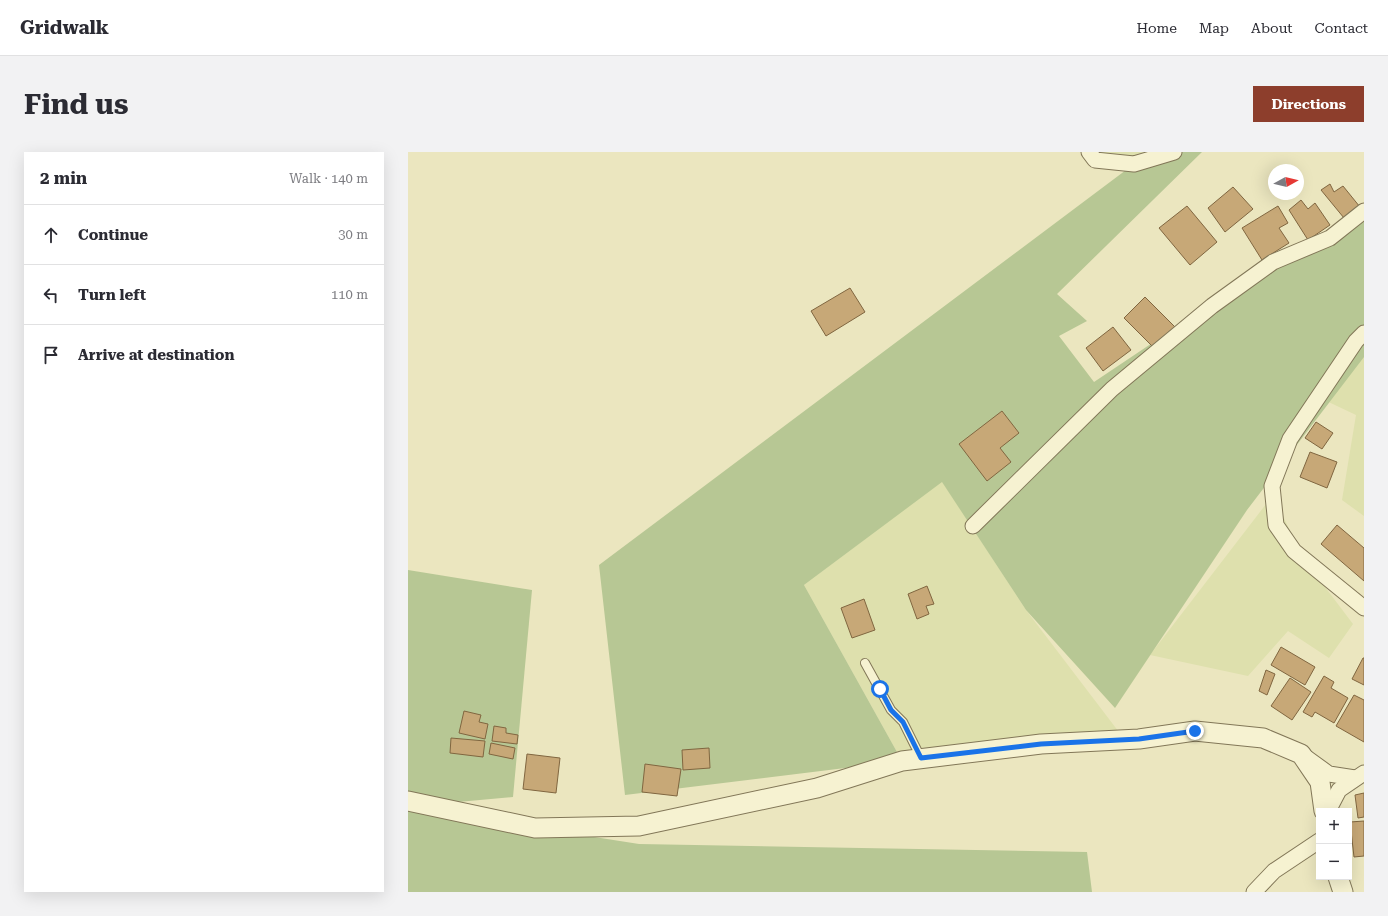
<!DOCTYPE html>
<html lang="en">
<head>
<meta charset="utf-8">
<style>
	:root { --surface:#fff; --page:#f2f2f3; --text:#2b2b33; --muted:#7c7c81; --line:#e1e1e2; --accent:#8d3e2c }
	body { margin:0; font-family:"Roboto Serif",serif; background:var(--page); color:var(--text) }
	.controls { position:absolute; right:12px; bottom:12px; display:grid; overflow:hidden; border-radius:0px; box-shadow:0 4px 16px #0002 }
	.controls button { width:36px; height:36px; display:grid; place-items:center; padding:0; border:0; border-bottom:1px solid var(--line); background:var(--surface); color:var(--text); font:20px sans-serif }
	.compass { position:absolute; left:860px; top:12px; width:36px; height:36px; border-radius:50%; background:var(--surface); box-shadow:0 4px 16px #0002; rotate:82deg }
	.stop { position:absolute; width:12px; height:12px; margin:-9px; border:3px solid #1a73e8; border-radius:50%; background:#fff }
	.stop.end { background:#1a73e8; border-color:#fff; box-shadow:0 1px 4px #0008 }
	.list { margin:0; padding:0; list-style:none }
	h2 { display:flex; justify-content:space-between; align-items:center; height:52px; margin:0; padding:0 16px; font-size:17px }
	h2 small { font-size:13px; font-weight:400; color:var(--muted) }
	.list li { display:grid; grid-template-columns:26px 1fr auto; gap:12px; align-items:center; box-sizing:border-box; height:60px; padding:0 16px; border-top:1px solid var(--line) }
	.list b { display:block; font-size:15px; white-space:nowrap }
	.list em { font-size:13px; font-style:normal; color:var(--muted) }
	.icon { flex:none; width:22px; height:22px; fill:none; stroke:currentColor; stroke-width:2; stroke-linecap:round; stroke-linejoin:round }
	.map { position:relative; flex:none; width:956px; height:740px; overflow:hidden; border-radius:0px }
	header { display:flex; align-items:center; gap:24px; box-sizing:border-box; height:56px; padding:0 20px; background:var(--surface); border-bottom:1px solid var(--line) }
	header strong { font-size:19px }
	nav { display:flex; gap:22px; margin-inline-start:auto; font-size:14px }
	.intro { display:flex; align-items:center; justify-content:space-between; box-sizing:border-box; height:96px; padding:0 24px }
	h1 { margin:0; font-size:28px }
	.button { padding:10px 18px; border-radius:0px; background:var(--accent); color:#fff; font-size:14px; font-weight:700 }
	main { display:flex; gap:24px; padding:0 24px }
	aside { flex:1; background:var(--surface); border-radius:0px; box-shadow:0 4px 16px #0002 }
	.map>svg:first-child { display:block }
	.farmland { fill:#dee0ad }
	.green { fill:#b7c794 }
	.building { fill:#c7a877; stroke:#806640 }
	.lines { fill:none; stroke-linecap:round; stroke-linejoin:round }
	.service-casing { stroke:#827758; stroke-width:10 }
	.minor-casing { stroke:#827758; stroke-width:17 }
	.tertiary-casing { stroke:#827758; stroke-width:21 }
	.service { stroke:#f6f2d1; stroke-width:8 }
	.minor { stroke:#f6f2d1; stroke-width:15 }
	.tertiary { stroke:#f6f2d1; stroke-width:19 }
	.route { stroke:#1a73e8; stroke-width:5 }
</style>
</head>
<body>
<header>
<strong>Gridwalk</strong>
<nav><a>Home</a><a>Map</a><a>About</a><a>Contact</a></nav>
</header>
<div class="intro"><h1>Find us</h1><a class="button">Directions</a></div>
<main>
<aside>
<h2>2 min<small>Walk · 140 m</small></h2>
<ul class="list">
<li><svg class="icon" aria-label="ahead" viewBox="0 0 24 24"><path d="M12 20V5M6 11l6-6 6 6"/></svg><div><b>Continue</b></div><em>30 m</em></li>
<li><svg class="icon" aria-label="left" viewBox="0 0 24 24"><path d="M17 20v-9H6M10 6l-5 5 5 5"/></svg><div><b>Turn left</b></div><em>110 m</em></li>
<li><svg class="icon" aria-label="arrive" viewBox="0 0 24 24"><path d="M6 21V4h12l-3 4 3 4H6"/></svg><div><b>Arrive at destination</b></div></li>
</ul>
</aside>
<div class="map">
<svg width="956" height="740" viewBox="0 0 956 740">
	<rect width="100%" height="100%" fill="#ebe6bf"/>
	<g class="farmland">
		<path d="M685 0H766L726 12Z"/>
		<path d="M956 181V364L934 348 948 263 910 245Z"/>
		<path d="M534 329 618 458 717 588 494 609 396 433Z"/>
		<path d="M865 343 895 406 945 472 921 506 880 479 840 524 742 503Z"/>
	</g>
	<g class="green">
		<path d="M753 0H794L649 142 679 169 651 184 686 230 865 110 956 58V205L839 358 707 556 618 458 534 330 396 433 494 609 217 643 191 413 726 12Z"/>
		<path d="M0 418 124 438 105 645 17 653 0 647Z"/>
		<path d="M0 656 231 692 679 700 684 740H0Z"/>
	</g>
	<g class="building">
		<path d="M922 32 926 40 935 34 952 55 936 66 913 38Z"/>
		<path d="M825 35 845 57 817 80 800 56Z"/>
		<path d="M893 48 900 57 907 51 922 73 900 88 881 58Z"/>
		<path d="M779 54 809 90 782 113 751 76Z"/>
		<path d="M870 54 880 71 871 76 881 91 854 108 834 76Z"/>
		<path d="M442 136 457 160 418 184 403 159Z"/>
		<path d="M737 145 767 175 746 196 716 166Z"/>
		<path d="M705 175 723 198 695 219 678 196Z"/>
		<path d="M594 259 611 281 592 296 603 310 579 329 551 292Z"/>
		<path d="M908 270 925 281 914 297 897 286Z"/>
		<path d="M902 300 929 310 919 336 892 325Z"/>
		<path d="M929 373 956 396V429L913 392Z"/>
		<path d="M519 434 526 452 518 454 521 462 509 467 500 442Z"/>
		<path d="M456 447 467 478 444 486 433 456Z"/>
		<path d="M873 495 907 515 897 533 863 513Z"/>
		<path d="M955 506H956V533L944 527Z"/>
		<path d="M858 518 867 522 859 543 851 539Z"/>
		<path d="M916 524 926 530 923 536 940 546 926 571 907 560 904 565 895 560Z"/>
		<path d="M882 526 903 540 884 568 863 554Z"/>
		<path d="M946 543 956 548V590L928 574Z"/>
		<path d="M56 559 73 563 71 570 80 572 77 587 51 581Z"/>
		<path d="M86 574 98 576V581L110 583 109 592 84 589Z"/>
		<path d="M43 586 77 589 75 605 42 601Z"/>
		<path d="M83 591 107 596 105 607 81 602Z"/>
		<path d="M301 596 302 616 275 618 274 598Z"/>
		<path d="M119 602 152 606 148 641 115 637Z"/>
		<path d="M237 612 273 617 269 644 234 640Z"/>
		<path d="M956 641V665L950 666 947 643Z"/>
		<path d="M956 669V704L946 705 942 670Z"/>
	</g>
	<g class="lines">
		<g class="service-casing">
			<path id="service" d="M457 511 483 558 495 570 513 606"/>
		</g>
		<g class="minor-casing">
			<g id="minor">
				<path d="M681 0 687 8 726 12 766 0"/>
				<path d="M956 181 948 189 882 287 864 334 868 373 886 399 956 456"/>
				<path d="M565 374 704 237 804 154 865 110 922 86 956 59"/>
				<path d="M899 606 921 622 947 626"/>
				<path d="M920 659 931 638 956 621"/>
				<path d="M846 740 866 719 911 689"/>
			</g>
		</g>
		<g class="tertiary-casing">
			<g id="tertiary">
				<path d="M0 649 127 676 231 674 409 636 494 609 633 592 731 587 787 579 855 586 893 602 912 630 916 659"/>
				<path d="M930 725 935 740"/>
			</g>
		</g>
		<use href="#service" class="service"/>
		<use href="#minor" class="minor"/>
		<use href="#tertiary" class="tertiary"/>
	</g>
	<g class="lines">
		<path class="route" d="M472 537 483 558 495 570 513 606 633 592 731 587 787 579"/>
	</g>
</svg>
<div class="controls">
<button>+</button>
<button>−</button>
</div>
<svg class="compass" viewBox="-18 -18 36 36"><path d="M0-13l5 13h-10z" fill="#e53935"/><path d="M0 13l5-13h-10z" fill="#7c7c81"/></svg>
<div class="stop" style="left:472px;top:537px"></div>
<div class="stop end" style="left:787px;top:579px"></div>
</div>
</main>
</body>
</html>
